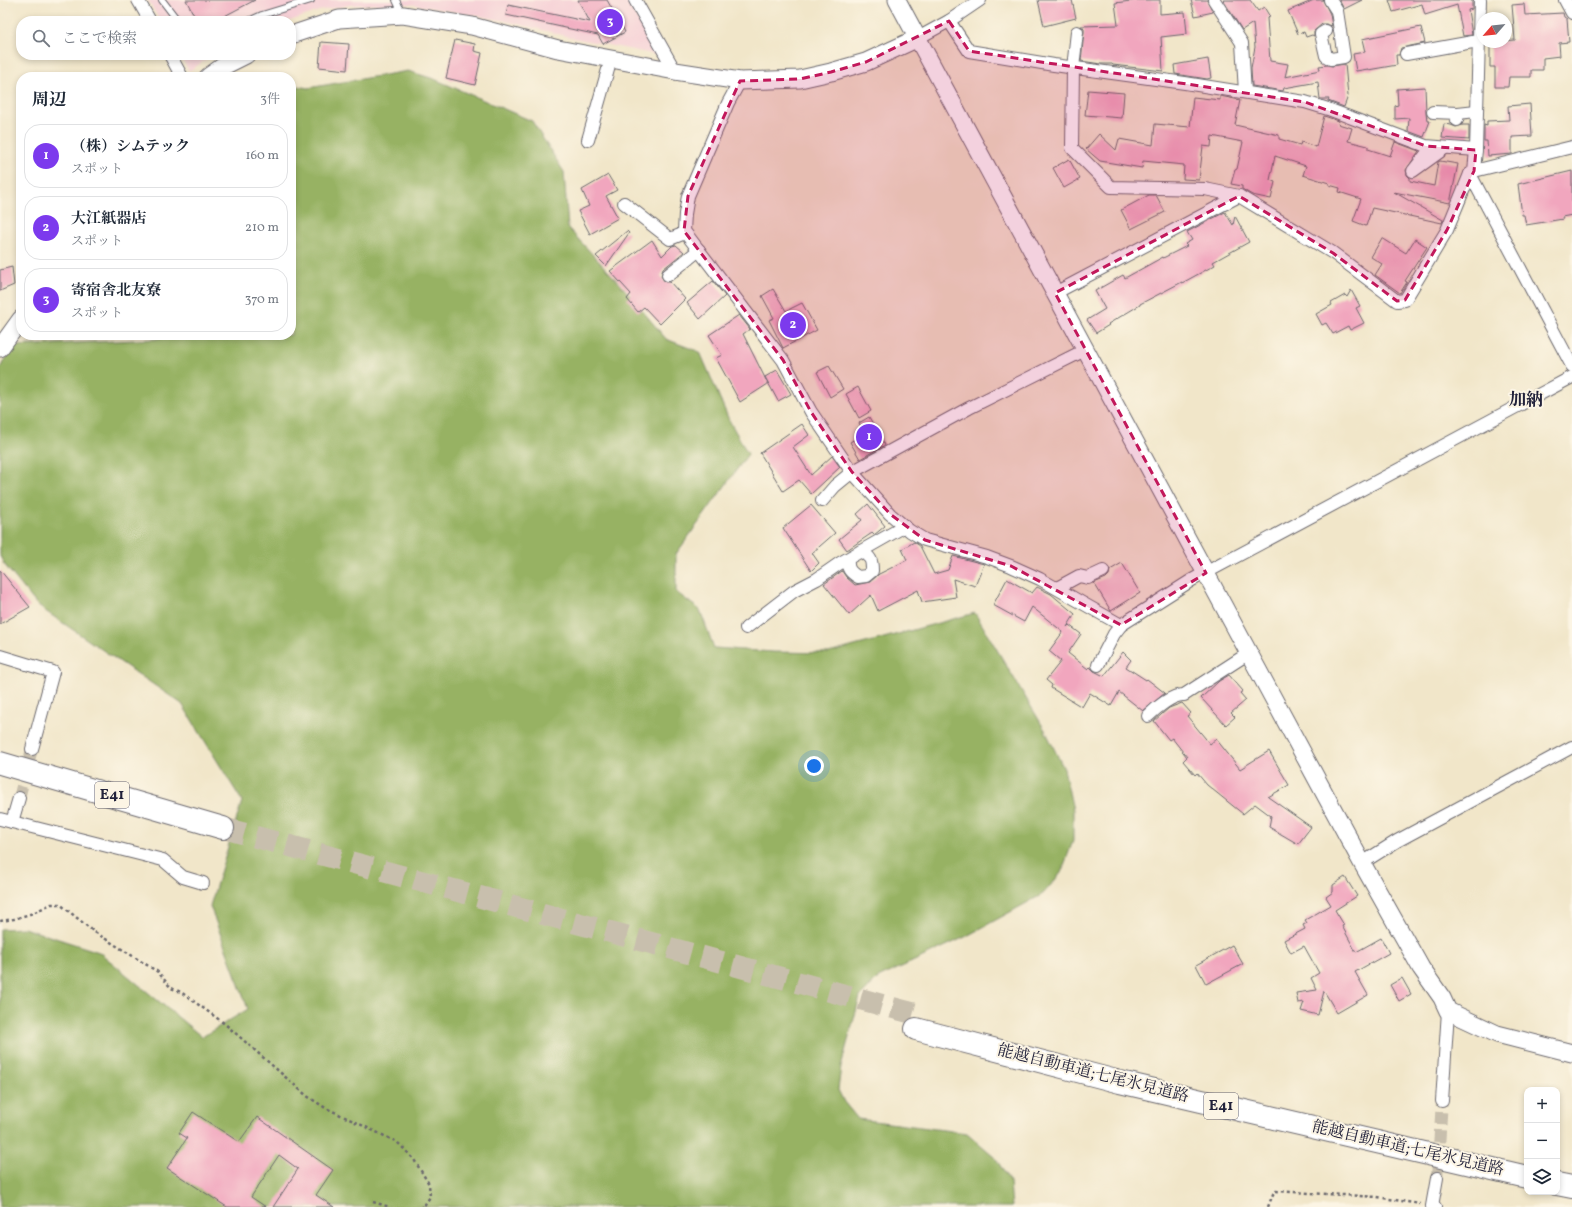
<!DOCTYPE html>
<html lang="ja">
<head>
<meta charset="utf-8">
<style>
	:root { --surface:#fff; --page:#f6f6f7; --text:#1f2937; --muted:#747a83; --line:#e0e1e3; --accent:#7c3aed }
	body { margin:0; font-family:Vollkorn,"Noto Serif JP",serif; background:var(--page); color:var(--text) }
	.controls { position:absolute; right:12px; bottom:12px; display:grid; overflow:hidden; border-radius:8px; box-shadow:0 2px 6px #0003 }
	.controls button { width:36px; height:36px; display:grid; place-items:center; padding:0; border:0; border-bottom:1px solid var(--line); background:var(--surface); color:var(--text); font:20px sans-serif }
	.compass { position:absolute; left:1476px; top:12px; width:36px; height:36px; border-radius:50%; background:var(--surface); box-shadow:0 2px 6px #0003; rotate:242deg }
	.you { position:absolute; left:814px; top:766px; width:14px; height:14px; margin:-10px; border:3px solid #fff; border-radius:50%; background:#1a73e8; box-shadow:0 0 0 6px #1a73e833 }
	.badge { display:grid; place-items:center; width:26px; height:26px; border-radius:50%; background:var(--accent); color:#fff; font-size:13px; font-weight:700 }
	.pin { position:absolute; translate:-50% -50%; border:2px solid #fff; box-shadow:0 1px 4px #0006 }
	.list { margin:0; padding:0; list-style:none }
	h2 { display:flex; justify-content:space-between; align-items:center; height:52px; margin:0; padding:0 16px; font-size:17px }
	h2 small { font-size:13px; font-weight:400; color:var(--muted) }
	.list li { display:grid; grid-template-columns:26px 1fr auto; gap:12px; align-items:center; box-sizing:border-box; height:64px; margin:0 8px 8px; padding:0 8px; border:1px solid var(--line); border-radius:16px }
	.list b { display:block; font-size:15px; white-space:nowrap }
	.list p { margin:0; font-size:13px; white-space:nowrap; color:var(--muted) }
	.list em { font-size:13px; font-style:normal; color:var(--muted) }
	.icon { flex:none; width:22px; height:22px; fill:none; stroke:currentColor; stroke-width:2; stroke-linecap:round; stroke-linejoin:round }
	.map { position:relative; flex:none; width:1572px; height:1207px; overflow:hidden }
	.search { position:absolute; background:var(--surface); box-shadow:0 2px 6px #0003; left:16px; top:16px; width:280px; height:44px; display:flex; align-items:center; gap:10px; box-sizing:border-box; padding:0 14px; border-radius:16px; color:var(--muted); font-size:15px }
	.panel { position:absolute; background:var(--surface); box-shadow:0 2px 6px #0003; left:16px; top:72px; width:280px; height:268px; border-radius:16px }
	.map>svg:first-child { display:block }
	.built { fill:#f6cfd6 }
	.forest { fill:#97b263; stroke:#5c6a4f }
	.building { fill:#f1a6be }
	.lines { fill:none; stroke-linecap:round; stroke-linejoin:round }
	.street-tunnel { stroke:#c8bfad; stroke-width:12; stroke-dasharray:12 6; stroke-linecap:butt }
	.highway-tunnel { stroke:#c8bfad; stroke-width:22; stroke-dasharray:22 11; stroke-linecap:butt }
	.lane-casing { stroke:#6a676d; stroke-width:8 }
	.street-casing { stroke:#6a676d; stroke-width:14 }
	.secondary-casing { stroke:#6a676d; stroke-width:19 }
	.highway-casing { stroke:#6a676d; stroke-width:24 }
	.path { stroke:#6a676d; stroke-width:2.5; stroke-dasharray:3 3; stroke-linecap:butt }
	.lane { stroke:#fff; stroke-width:6 }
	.street { stroke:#fff; stroke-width:12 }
	.secondary { stroke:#fff; stroke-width:17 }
	.highway { stroke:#fff; stroke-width:22 }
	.marked { fill:#c2185b; fill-opacity:0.2; stroke:#c2185b; stroke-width:3; stroke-dasharray:8 5; stroke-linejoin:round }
	.labels { text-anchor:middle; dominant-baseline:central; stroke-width:4; stroke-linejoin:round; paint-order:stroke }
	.shield { fill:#fcf5e5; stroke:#63616e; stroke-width:1 }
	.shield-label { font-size:15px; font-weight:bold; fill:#22223b }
	.street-label { font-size:16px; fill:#22223b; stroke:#fcf5e5 }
	.neighbourhood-label { font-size:17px; font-weight:bold; fill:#22223b; stroke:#fcf5e5 }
</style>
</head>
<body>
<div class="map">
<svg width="1572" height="1207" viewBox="0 0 1572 1207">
	<rect width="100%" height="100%" fill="#fcf5e5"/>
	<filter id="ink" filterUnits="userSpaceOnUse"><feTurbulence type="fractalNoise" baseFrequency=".025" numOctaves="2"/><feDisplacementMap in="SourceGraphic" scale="8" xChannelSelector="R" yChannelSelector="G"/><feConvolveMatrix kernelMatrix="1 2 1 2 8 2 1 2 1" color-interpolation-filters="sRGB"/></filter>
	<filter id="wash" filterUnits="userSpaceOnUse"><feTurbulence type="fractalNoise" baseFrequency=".012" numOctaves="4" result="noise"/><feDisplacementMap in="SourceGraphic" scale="16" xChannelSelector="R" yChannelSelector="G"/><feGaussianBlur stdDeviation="0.9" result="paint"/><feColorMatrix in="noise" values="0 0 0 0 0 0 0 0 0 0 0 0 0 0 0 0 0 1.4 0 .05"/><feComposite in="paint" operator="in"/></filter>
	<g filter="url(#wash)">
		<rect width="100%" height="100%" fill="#f1e6c9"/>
		<g class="built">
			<path d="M148 0H627L657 55 574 38 506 21 410 4 350 5 319 11 290 21H160Z"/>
			<path d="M180 55H213L189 71Z"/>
		</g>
		<path class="forest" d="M408 71 434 79 532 121 564 172 568 228 621 285 666 339 700 352 729 420 748 454 676 554V592L700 610 714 648 773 652 829 653 975 613 1045 730 1064 769 1073 810V841L1061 873 1043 894 965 937 878 978 860 997 841 1066 838 1090 844 1102 858 1119 967 1133 995 1157 1010 1182 1012 1207H0V929L24 928 99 952 202 1037 248 1009 210 906 242 801 182 704 38 606 4 564 0 556V368L14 346 156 339 172 335H291V85L308 88Z"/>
		<g id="blocks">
			<g class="building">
				<path d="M186 0H255L215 21H197Z"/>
				<path d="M578 0H607L625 32 603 44 598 35 506 15 508 5 590 22Z"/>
				<path d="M1038 0H1072L1076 18 1044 26Z"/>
				<path d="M1138 0H1160V14L1185 12 1187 34 1161 37 1163 71 1113 65 1112 64H1101L1081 61 1084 32V29L1081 26 1118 25 1115 3Z"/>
				<path d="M1191 0H1207L1213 12 1195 16Z"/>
				<path d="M1223 0H1250L1258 11 1264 7 1270 17 1267 18 1270 61 1288 64 1285 77 1320 70 1319 66 1327 65 1332 66 1345 64 1348 96 1344 107 1328 101 1329 99H1320L1318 82 1284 88 1283 91 1252 86 1251 68 1255 47 1253 23 1242 30Z"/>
				<path d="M1314 0H1323L1330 14 1332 26 1326 24H1322L1314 31V36L1312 35 1306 37 1304 32 1298 34 1288 11Z"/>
				<path d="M1339 0H1362L1344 9Z"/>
				<path d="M1389 0H1472V9L1468 10 1472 35 1463 36 1457 5 1425 15 1422 4 1393 12Z"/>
				<path d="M1524 4 1525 15 1563 13 1564 17 1567 19 1569 42 1559 43 1560 56 1543 58V70H1531V77H1509L1508 87H1495V67H1490V42L1515 40 1512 5Z"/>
				<path d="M1421 27 1425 43 1401 48 1399 55H1396L1397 65 1368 70V69L1356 71 1353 54 1365 52 1362 39Z"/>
				<path d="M455 40 475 44 474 51 482 53 475 85 446 78Z"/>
				<path d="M321 42 349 44 347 70 319 67Z"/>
				<path d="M1208 59 1211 78 1207 79 1175 74 1174 65Z"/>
				<path d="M1425 87 1426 112 1427 121H1430L1424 137 1408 131 1409 118 1395 119V106L1398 105 1397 89Z"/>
				<path d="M1088 90 1124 93 1122 118 1085 115Z"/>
				<path d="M1220 96 1240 100 1235 125 1279 135V139L1300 145 1301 142 1316 147 1324 116 1339 121 1338 124 1352 128 1348 141 1368 146V149L1390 156 1395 142 1419 151 1406 170 1407 175 1410 178V181L1434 186 1438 162 1440 161 1458 164 1450 203 1394 192 1443 220 1442 223 1372 208 1366 226 1353 221 1361 199 1339 192 1340 188 1329 185V183L1303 175 1306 166 1275 156 1270 180 1275 182 1271 199 1252 195 1242 189V186L1231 184 1235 170 1237 169 1243 142 1212 136 1211 147 1203 146 1199 180 1183 179 1184 165 1143 161 1142 168 1100 161 1086 149 1099 134 1116 150 1119 139 1153 145 1155 124 1190 127 1193 97 1220 100Z"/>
				<path d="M1530 104 1532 136 1512 137V154L1488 156 1487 141H1484V125L1487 126V121L1509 120 1508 106Z"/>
				<path d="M1444 124 1451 125 1456 127 1463 125H1469V140L1442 138Z"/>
				<path d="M1069 159 1080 179 1064 188 1053 168Z"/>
				<path d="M1572 171V215L1562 217 1563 219 1526 225 1524 215H1522L1518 184Z"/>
				<path d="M608 175 617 190 606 196 618 218 590 234 578 211 589 206 582 190Z"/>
				<path d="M1149 195H1156L1165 212 1131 229 1121 210Z"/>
				<path d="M1225 212 1233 225 1235 216 1249 242 1213 262 1215 265 1182 283V282L1140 304V305L1108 324 1109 325 1096 333 1087 320 1105 309 1095 291 1123 275 1125 278 1163 257V258L1187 246 1185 244 1192 240 1187 232Z"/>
				<path d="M627 231 629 233 606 266 596 256Z"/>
				<path d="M1382 238 1406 253 1415 239 1427 247 1405 281 1407 282 1400 293 1375 275 1382 264 1371 257Z"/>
				<path d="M652 240 662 256 672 246 676 245 684 252 663 269 661 276 665 282H670L685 299 660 324 644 307 638 312 627 299 631 294 610 271Z"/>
				<path d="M12 267 14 285 0 291V270Z"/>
				<path d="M713 281 725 296 700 319 687 303Z"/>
				<path d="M773 289 786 311 802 303 817 330 783 348 769 320 774 318 762 296Z"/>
				<path d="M1351 290 1360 306 1356 308 1364 323 1350 330 1348 326 1333 334 1326 323 1322 325 1316 314 1332 305 1331 303 1345 295 1347 297Z"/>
				<path d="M739 315 750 329 743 334 768 384 740 402 716 358 722 355 709 335Z"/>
				<path d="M829 366 843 389 830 397 817 372Z"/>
				<path d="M777 370 791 394 778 401 765 377Z"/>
				<path d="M858 387 871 411 859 418 846 394Z"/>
				<path d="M869 417 885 445 860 459 850 442 865 433 859 423Z"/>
				<path d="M802 424 809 435 793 447 811 475 832 456 840 467 811 494 799 480 783 491 760 453Z"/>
				<path d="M868 504 885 526 874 535 872 533 847 550 839 539 862 520 857 514Z"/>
				<path d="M811 505 835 533 812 553 819 563 811 571 783 528Z"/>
				<path d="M914 542 920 546 934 574 948 570 953 556 984 564 975 586 953 579 956 597 922 602 918 590 878 611 871 595 849 615 824 584 842 571 846 577 855 585 870 582 879 574 907 560 902 549Z"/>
				<path d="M1122 563 1140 593 1111 611 1094 583 1106 578 1109 575 1110 570Z"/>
				<path d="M0 570 30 607 0 624Z"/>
				<path d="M1007 579 1032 593 1037 587 1051 594 1075 614 1067 627 1069 625 1081 634 1068 653 1088 669 1090 667 1094 671 1104 676 1123 652 1131 660 1126 667 1146 680 1147 679 1165 693 1143 711 1119 692 1111 706 1090 693 1082 707 1051 688 1052 685 1046 680 1061 661 1049 651 1063 632 1032 607 1024 622 993 605Z"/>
				<path d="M1229 675 1243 691 1240 693 1246 700 1231 713 1235 717 1226 725 1201 698 1219 681Z"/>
				<path d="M1182 703 1191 713 1187 716 1210 744 1216 739 1240 769 1269 751 1289 785 1268 797 1311 827 1298 844 1269 827 1271 816 1255 804 1243 814 1207 785 1197 773 1195 775 1183 761 1187 757 1172 738 1169 740 1154 721 1169 708Z"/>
				<path d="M1345 877 1357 896 1335 910 1344 925 1342 926 1356 952 1381 938 1389 953 1355 972 1368 995 1337 1013 1324 991 1318 1015 1301 1011 1304 1002 1298 1003 1296 993 1317 990 1311 978 1319 973 1304 946 1291 953 1284 940 1305 929 1303 925 1307 923 1305 920 1331 905 1326 897 1333 892V885Z"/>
				<path d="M1232 945 1243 964 1206 984 1196 965Z"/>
				<path d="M1402 978 1411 994 1399 1001 1390 985Z"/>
				<path d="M193 1112 239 1142 257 1117 333 1170 316 1195 334 1207H273L298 1169 279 1155 251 1197 266 1207H227L167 1168 187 1138 179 1133Z"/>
			</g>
		</g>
	</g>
	<g filter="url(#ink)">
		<use href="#blocks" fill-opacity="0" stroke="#6a676d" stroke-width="1"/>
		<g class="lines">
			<g class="street-tunnel">
				<path d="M19 798 32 749"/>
				<path d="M1437 1178 1442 1101"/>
			</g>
			<path class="highway-tunnel" d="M223 828 923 1016"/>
			<g class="lane-casing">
				<g id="lane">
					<path d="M162 0 178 21"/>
					<path d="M396 0 402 13"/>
					<path d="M249 21 262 15 311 0"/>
				</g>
			</g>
			<g class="street-casing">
				<g id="street">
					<path d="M138 0 150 21"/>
					<path d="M635 0 675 71"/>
					<path d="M1214 0 1242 43 1245 92"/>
					<path d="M1480 0 1476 150 1474 171 1470 174 1572 366"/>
					<path d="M1565 0 1572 13"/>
					<path d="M949 21 969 51 1054 65 1185 83 1305 102 1328 109 1426 146 1476 150"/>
					<path d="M1326 31 1321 34 1326 56 1331 59 1344 57 1337 11 1330 0"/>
					<path d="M918 38 949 21 980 0"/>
					<path d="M1406 54 1478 41"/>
					<path d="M170 55 182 77"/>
					<path d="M740 81 728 103 688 196 685 214 684 231 783 360 811 412 852 472 890 514 910 531 925 540 987 557 1011 566 1040 579 1121 625 1192 580 1572 377"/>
					<path d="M1433 112 1458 113"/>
					<path d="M1457 120 1458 113 1476 111"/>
					<path d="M588 140 611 59"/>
					<path d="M1432 147 1413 171 1445 148"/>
					<path d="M1474 171 1572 147"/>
					<path d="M1239 196 1333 253 1397 301 1405 300 1447 230 1470 174"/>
					<path d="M624 203 670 239 685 233"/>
					<path d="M668 275 699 250"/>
					<path d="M1055 293 1239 196 1205 189 1111 187 1072 148 1073 68 1077 32"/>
					<path d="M822 501 835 486 852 472 969 408 1085 350"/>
					<path d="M848 559C847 569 850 572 858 577L866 576 872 571C872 559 871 558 861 551"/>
					<path d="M1057 588 1079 576 1088 578 1103 571"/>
					<path d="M746 628 794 591 817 579 840 563 905 526"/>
					<path d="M0 656 53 672 32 749"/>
					<path d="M1098 665 1114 634 1121 625"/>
					<path d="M1148 716C1156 708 1173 694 1184 695L1249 653"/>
					<path d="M0 819 12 822 19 798"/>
					<path d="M12 822 163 860 183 877 203 883"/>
					<path d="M1362 863 1397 841 1572 747"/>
					<path d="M1442 1101 1448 1011"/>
					<path d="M1435 1207 1432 1206 1437 1178"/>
				</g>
			</g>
			<g class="secondary-casing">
				<g id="secondary">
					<path d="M897 0 1362 863 1421 968 1442 998 1448 1011 1497 1034 1572 1053"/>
					<path d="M291 35 339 19 403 15 472 26 558 49 675 71 740 81 800 79 831 72 866 62 918 38"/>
					<path d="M208 77 222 67 246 55"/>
					<path d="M0 348 21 319"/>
				</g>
			</g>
			<g class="highway-casing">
				<g id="highway">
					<path d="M0 763 223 828"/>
					<path d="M916 1029 1120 1082 1527 1177"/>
					<path d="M1557 1184 1572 1187"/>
				</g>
			</g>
			<g class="path">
				<path d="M0 921 14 919 33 913 51 904H60L93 931 158 972 171 988 181 992 225 1024 307 1096 324 1107 397 1142 413 1158 429 1184 430 1197 423 1207H421"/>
				<path d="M373 1202 390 1207"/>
				<path d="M1268 1207 1273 1194 1276 1191 1377 1197 1420 1204"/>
			</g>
			<use href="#lane" class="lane"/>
			<use href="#street" class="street"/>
			<use href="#secondary" class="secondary"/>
			<use href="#highway" class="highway"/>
		</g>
	</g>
	<path class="marked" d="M949 21 969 51 1305 102 1426 146 1476 150 1474 171 1447 230 1405 300 1397 301 1333 253 1239 196 1055 293 1206 573 1121 625 1011 566 925 540 890 514 852 472 811 412 783 360 684 231 688 196 740 81 800 79 831 72 866 62Z"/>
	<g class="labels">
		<g class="shield">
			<rect x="95" y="782" width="34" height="26" rx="3"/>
			<rect x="1204" y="1093" width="34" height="26" rx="3"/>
		</g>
		<g class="shield-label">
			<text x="112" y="795">E41</text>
			<text x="1221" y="1106">E41</text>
		</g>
		<g class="street-label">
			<text transform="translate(1093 1074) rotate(14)">能越自動車道;七尾氷見道路</text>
			<text transform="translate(1408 1149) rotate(13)">能越自動車道;七尾氷見道路</text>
		</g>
		<g class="neighbourhood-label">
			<text x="1526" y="400">加納</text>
		</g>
	</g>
</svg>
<div class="controls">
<button>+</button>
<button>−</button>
<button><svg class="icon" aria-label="layers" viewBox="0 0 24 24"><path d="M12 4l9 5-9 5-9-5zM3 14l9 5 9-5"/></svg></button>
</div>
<svg class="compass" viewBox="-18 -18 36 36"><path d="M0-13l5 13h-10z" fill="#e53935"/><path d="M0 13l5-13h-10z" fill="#747a83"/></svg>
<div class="you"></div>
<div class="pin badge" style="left:869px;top:437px">1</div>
<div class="pin badge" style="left:793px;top:325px">2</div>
<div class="pin badge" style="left:610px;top:22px">3</div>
<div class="search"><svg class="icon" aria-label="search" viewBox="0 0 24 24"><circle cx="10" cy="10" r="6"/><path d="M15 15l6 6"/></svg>ここで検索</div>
<section class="panel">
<h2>周辺<small>3件</small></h2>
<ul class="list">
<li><span class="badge">1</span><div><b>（株）シムテック</b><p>スポット</p></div><em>160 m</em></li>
<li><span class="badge">2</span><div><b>大江紙器店</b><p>スポット</p></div><em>210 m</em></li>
<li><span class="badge">3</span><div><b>寄宿舎北友寮</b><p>スポット</p></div><em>370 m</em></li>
</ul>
</section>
</div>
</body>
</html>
